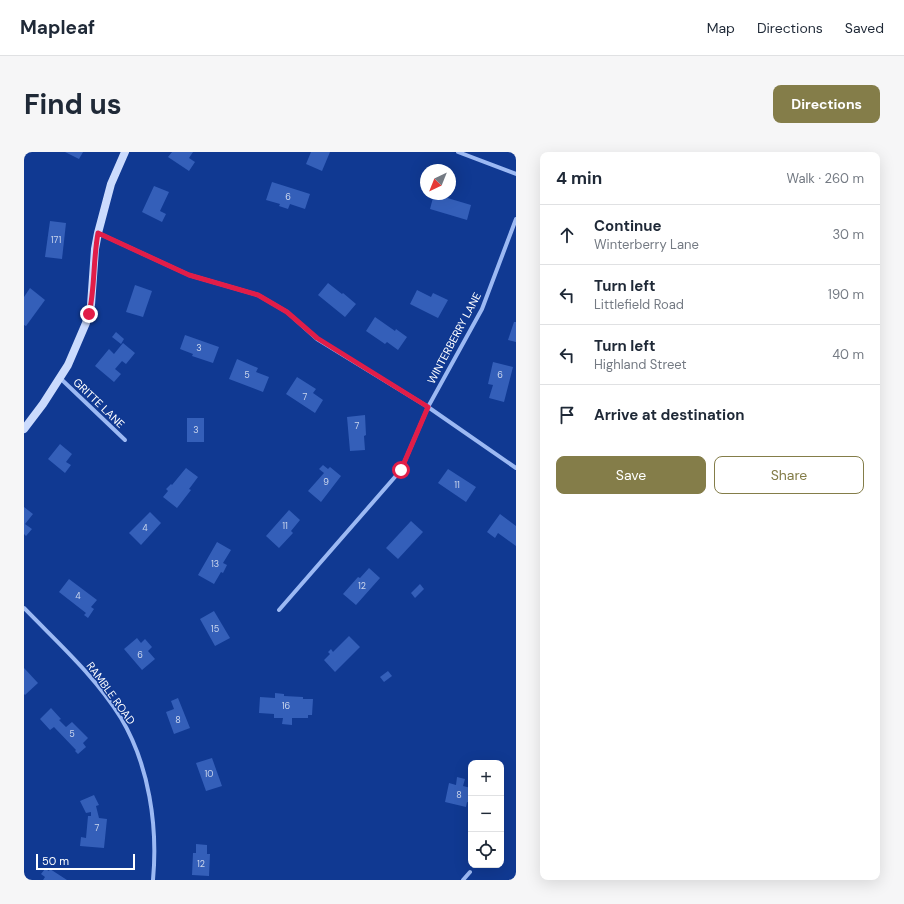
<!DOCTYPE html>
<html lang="en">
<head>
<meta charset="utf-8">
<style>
	:root { --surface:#fff; --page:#f6f6f7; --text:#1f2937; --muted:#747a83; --line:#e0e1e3; --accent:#847d49 }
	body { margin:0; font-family:"DM Sans",sans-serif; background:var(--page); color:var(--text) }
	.controls { position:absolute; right:12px; bottom:12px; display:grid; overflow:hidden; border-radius:8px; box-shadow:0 4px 16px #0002 }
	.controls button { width:36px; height:36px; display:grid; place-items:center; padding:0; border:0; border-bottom:1px solid var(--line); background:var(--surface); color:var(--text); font:20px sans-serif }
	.compass { position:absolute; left:396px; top:12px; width:36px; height:36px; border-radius:50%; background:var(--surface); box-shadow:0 4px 16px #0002; rotate:223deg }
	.scale { position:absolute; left:12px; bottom:10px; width:99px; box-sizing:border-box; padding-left:4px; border:2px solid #fff; border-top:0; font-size:11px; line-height:14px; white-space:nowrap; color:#fff; -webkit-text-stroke:3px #103992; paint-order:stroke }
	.stop { position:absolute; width:12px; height:12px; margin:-9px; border:3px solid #e11d48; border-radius:50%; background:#fff }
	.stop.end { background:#e11d48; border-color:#fff; box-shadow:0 1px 4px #0008 }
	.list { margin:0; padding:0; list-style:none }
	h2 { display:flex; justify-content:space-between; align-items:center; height:52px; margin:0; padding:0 16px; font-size:17px }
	h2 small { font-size:13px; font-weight:400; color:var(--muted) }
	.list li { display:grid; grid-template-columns:26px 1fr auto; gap:12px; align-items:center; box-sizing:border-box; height:60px; padding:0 16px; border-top:1px solid var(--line) }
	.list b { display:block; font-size:15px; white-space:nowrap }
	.list p { margin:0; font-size:13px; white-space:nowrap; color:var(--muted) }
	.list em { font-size:13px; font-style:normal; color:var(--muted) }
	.actions { display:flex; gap:8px; padding:12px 16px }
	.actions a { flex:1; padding:9px 0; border:1px solid var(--accent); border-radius:8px; text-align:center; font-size:14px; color:var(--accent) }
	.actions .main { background:var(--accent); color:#fff }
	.icon { flex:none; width:22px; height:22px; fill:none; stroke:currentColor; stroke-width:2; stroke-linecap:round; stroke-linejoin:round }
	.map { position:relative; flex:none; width:492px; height:728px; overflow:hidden; border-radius:8px }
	header { display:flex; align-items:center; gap:24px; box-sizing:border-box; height:56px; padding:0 20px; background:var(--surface); border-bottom:1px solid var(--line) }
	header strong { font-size:19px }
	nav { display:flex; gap:22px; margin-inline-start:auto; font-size:14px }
	.intro { display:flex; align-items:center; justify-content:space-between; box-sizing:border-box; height:96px; padding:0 24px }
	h1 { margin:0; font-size:28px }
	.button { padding:10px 18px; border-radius:8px; background:var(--accent); color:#fff; font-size:14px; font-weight:700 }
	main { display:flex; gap:24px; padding:0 24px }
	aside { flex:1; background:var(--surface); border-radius:8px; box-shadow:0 4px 16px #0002 }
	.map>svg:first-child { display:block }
	.building { fill:#345fb9 }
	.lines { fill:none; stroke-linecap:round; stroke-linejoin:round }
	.street { stroke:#9cb9f3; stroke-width:4 }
	.secondary { stroke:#cbdbfd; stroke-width:8 }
	.route { stroke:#e11d48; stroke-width:5 }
	.labels { text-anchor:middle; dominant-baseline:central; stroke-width:3; stroke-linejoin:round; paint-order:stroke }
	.number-label { font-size:9px; fill:#ccd7ee }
	.street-label { font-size:11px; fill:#fff; stroke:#103992 }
</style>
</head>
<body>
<header>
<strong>Mapleaf</strong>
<nav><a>Map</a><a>Directions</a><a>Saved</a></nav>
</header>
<div class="intro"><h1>Find us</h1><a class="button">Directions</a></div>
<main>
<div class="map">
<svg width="492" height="728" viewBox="0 0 492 728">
	<rect width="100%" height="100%" fill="#103992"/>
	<g class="building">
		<path d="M41 0H59L55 7Z"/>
		<path d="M148 0H169L165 6 171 10 165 19 144 5Z"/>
		<path d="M287 0H306L298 19 282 12Z"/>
		<path d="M248 30 286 42 281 57 266 52 264 57 255 54 256 52 242 48Z"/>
		<path d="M130 34 145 40 136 59 142 62 138 70 118 60Z"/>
		<path d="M410 42 447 53 443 68 406 57Z"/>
		<path d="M26 69 42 71 38 107 21 105Z"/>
		<path d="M304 131 318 142 319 141 332 152 321 165 294 143Z"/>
		<path d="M111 133 128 139 119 165 102 160Z"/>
		<path d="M6 136 21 148 2 174 0 173V145Z"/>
		<path d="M393 138 407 145 409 141 424 148 414 166 386 152Z"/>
		<path d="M351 165 371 179 372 177 383 185 374 198 363 190 361 192 342 179Z"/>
		<path d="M490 170H492V190L484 188Z"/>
		<path d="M92 180 100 187 97 192 88 185Z"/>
		<path d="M161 183 195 195 189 211 168 204 169 202 156 197Z"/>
		<path d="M99 191 111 201 102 212 98 209 91 217 97 222 90 230 71 214 85 197 90 202Z"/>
		<path d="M213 207 234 216 232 220 245 225 239 240 205 227Z"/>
		<path d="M469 210 489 215 480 250 465 246 469 233 464 232Z"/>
		<path d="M273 225 292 237 289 241 299 248 291 261 262 242Z"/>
		<path d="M341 263 342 283 340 284 341 298 326 299 323 265Z"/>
		<rect x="163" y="266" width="17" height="24"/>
		<path d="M36 292 48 302 42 310 47 313 41 321 24 307Z"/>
		<path d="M299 313 304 317 306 315 317 324 297 350 284 339 300 321 295 317Z"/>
		<path d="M162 316 174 325 165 337 167 338 153 356 139 345 144 339 142 337 147 332 148 333Z"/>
		<path d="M424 317 452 335 442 350 414 331Z"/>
		<path d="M0 355 9 362 1 372 8 377 2 384 0 382Z"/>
		<path d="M265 358 276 368 267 379 269 381 255 396 242 384Z"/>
		<path d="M126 360 137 371 117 393 105 381Z"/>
		<path d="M476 362 492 374V394L474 381 471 386 463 380Z"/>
		<path d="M387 369 399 380 374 407 362 396Z"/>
		<path d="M193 390 207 398 199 411 203 413 199 421 197 420 190 432 174 423Z"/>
		<path d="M345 416 356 426 332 453 319 442 334 425 336 426Z"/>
		<path d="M45 427 73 448 67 455 70 457 64 466 60 463 62 461 35 440Z"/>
		<path d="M396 432 400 437 391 446 387 441Z"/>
		<path d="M190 459 206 486 191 494 176 467Z"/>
		<path d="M325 484 336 495 311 520 300 508 306 502 304 500 307 497 309 500Z"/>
		<path d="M113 486 117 491 121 487 128 495 124 499 131 507 118 518 100 497Z"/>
		<path d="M0 516 14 531 1 543 0 542Z"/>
		<path d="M364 519 368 524 360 530 356 525Z"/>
		<path d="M251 541 260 542V544L279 545V547H289L288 563H284V566H268V573L258 572 259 566H250V562L235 561 236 545 251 546Z"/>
		<path d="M154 546 166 576 150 582 142 560 150 557 147 549Z"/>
		<path d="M27 556 37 567 35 568 42 575 48 570 64 586 59 591 62 595 54 602 51 599 52 598 30 575 26 578 16 567Z"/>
		<path d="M188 606 198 634 182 639 172 611Z"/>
		<path d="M433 625 441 627 439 634 447 636V651L443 650 442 655 421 650 425 631 432 633Z"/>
		<path d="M70 643 75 653 72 654 75 666 83 667 80 696 56 694 57 685 62 686 64 664H67V660L62 661 56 649Z"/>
		<path d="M172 692 183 693V702H186L185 724 168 723 169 701H172Z"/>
		<path d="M21 717 25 719 26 717 43 728H19L21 725 17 722Z"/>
	</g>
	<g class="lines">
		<g class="street">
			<path d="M434 0 492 22"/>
			<path d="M74 81 165 123 234 143 263 160 293 187 404 255 492 316"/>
			<path d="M36 226 101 288"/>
			<path d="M0 456C34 491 71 524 97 566 125 613 134 674 129 728"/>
			<path d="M255 458 377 318 404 255 458 157 492 67"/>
			<path d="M439 728 446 720"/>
		</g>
		<path class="secondary" d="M0 277 19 252 44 213 62 171 67 153 71 97 74 81 87 32 101 0"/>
	</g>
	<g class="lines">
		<path class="route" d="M65 162C71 136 69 108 74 81L165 123 234 143 263 160 293 186 404 255 377 318"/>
	</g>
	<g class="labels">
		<g class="number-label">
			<text x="264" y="45">6</text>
			<text x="32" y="88">171</text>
			<text x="175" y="196">3</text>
			<text x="223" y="223">5</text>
			<text x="476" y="223">6</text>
			<text x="281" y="245">7</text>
			<text x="333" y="274">7</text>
			<text x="172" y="278">3</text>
			<text x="302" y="330">9</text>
			<text x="433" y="333">11</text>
			<text x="261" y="374">11</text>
			<text x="121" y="376">4</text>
			<text x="191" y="412">13</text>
			<text x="338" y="434">12</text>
			<text x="54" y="444">4</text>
			<text x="191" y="477">15</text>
			<text x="116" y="503">6</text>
			<text x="262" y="554">16</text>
			<text x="154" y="568">8</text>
			<text x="48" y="582">5</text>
			<text x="185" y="622">10</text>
			<text x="435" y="643">8</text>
			<text x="73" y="676">7</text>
			<text x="177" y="712">12</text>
		</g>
		<g class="street-label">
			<text transform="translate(430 186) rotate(-62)">WINTERBERRY LANE</text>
			<text transform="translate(75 251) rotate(44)">GRITTE LANE</text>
			<text transform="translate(87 541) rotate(54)">RAMBLE ROAD</text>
		</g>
	</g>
</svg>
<div class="controls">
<button>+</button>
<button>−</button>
<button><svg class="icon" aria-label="locate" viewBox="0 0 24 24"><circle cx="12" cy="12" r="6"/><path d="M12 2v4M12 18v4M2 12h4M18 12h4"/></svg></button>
</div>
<svg class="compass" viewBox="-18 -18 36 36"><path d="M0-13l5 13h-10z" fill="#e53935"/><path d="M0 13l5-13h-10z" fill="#747a83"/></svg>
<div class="scale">50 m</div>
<div class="stop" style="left:377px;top:318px"></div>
<div class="stop end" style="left:65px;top:162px"></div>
</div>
<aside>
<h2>4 min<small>Walk · 260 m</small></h2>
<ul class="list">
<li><svg class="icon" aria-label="ahead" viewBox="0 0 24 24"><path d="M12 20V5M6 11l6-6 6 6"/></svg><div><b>Continue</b><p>Winterberry Lane</p></div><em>30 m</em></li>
<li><svg class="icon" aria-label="left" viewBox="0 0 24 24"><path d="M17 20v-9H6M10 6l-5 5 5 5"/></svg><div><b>Turn left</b><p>Littlefield Road</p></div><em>190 m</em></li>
<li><svg class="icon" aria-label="left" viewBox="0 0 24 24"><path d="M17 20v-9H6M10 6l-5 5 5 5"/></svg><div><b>Turn left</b><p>Highland Street</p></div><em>40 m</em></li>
<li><svg class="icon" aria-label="arrive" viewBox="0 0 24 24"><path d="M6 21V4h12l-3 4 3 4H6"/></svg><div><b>Arrive at destination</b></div></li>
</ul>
<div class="actions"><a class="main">Save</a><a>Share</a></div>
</aside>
</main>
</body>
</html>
